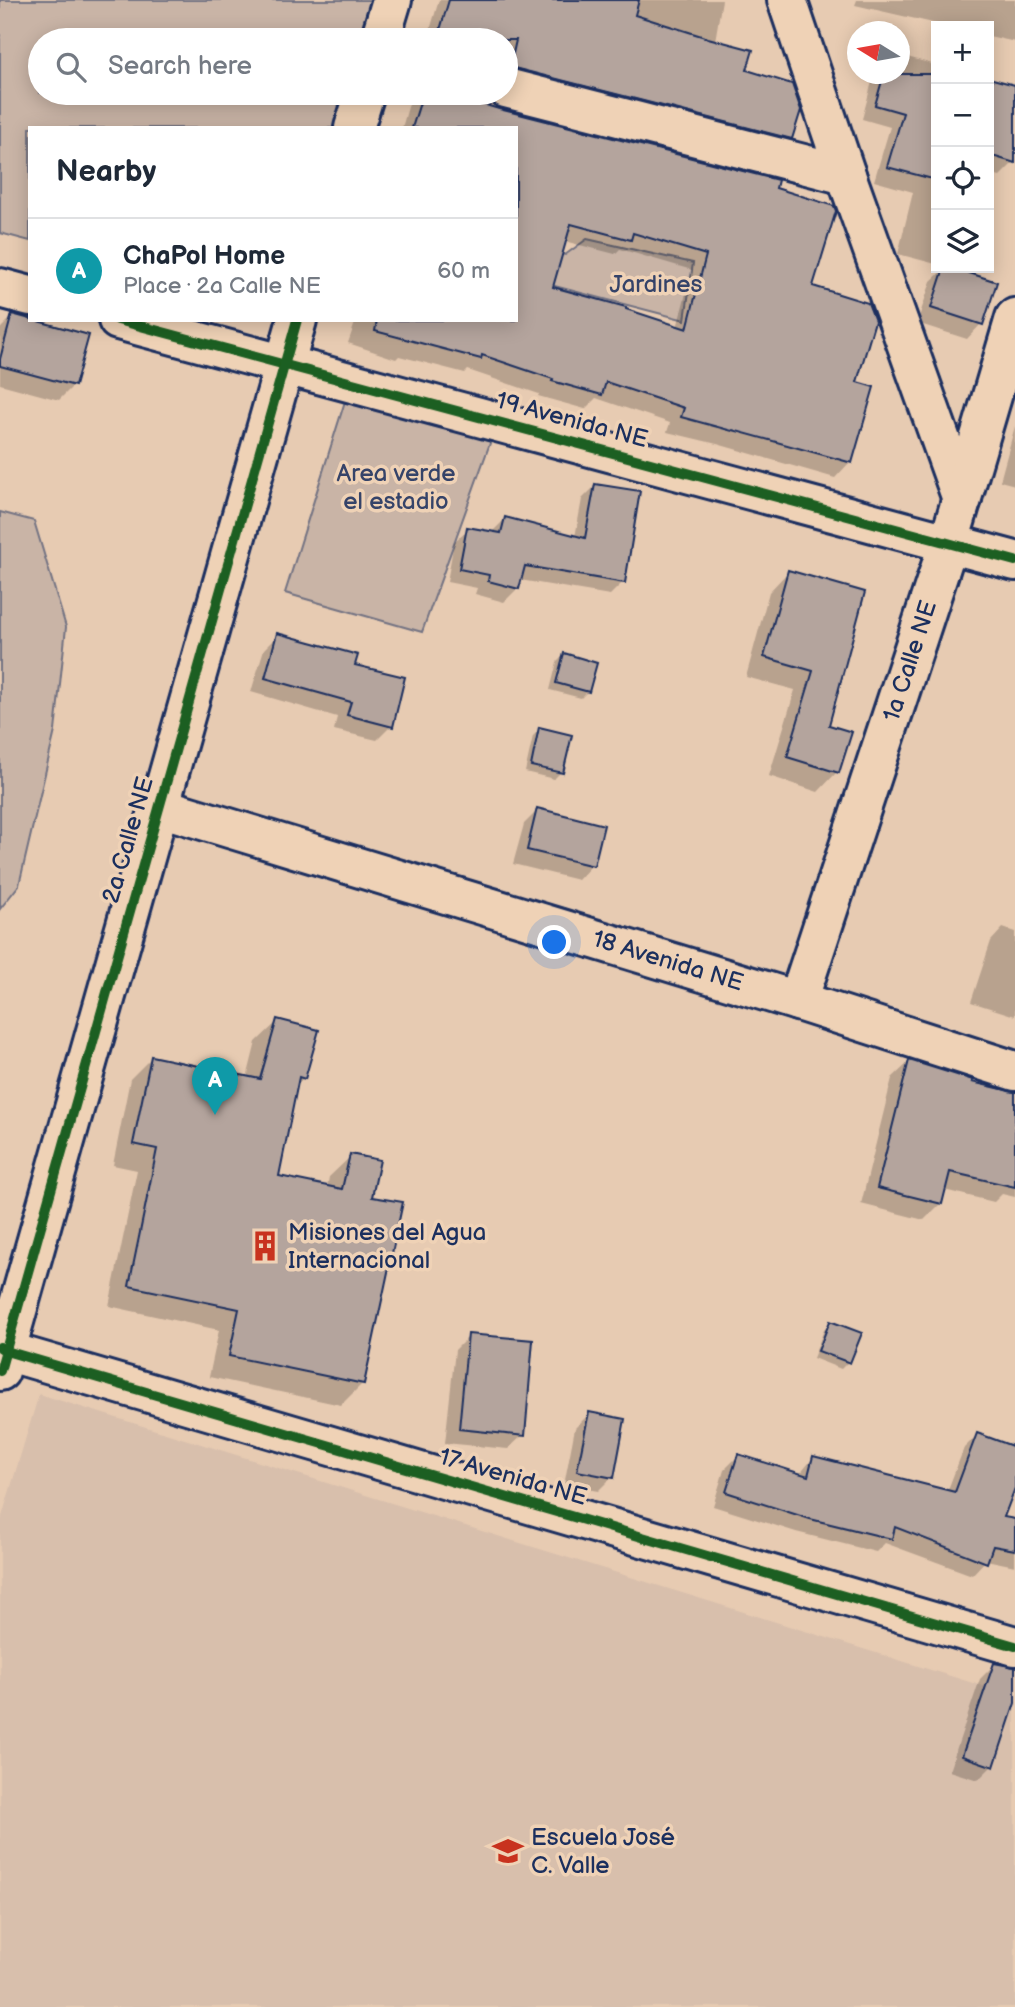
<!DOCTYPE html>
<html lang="en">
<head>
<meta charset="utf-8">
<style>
	:root { --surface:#fff; --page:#f6f6f7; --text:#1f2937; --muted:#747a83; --line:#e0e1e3; --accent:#2563eb }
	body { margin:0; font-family:"Balsamiq Sans",sans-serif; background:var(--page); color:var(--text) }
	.controls { position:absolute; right:21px; top:21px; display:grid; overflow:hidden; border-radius:0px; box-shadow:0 4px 18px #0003 }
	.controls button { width:63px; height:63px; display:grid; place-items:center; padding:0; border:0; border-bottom:2px solid var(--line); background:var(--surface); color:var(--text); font:35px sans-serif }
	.compass { position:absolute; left:847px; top:21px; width:63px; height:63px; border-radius:50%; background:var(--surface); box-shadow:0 4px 18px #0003; rotate:281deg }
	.you { position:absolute; left:555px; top:943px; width:24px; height:24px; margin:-18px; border:5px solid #fff; border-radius:50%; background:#1a73e8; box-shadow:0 0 0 10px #1a73e833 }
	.badge { display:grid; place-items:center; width:46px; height:46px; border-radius:50%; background:var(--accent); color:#fff; font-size:23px; font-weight:700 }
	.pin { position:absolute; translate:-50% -58px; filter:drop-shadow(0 2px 4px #0008) }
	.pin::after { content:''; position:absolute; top:37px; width:24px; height:21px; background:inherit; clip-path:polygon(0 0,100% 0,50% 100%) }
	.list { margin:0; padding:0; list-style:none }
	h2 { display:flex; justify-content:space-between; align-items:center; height:91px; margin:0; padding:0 28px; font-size:30px }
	h2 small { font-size:23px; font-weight:400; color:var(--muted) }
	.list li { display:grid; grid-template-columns:46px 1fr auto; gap:21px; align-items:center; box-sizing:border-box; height:105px; padding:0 28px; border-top:2px solid var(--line) }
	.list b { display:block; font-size:26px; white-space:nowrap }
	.list p { margin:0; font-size:23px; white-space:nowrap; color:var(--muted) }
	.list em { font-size:23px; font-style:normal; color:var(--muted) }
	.icon { flex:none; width:38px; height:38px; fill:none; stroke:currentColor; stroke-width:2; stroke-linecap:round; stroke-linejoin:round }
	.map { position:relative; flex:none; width:1015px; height:2007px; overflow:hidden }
	.search { position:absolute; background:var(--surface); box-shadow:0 4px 18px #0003; left:28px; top:28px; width:490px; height:77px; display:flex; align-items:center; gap:18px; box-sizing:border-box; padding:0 24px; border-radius:38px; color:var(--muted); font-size:26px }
	.panel { position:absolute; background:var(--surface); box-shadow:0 4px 18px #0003; left:28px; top:126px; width:490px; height:196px; border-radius:0px }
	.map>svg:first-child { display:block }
	.built { fill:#d8bfac }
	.green { fill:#c9b4a6; stroke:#727282; stroke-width:2 }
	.shadow { fill:#0003; fill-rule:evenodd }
	.building { fill:#b4a49d; stroke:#1b2f5e; stroke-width:2; fill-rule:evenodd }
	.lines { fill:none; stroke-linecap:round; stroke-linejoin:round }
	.street-casing { stroke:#1b2f5e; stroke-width:44 }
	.street { stroke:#efd2b6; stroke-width:38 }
	.cycleway-casing { stroke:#efd2b6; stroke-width:15 }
	.cycleway { stroke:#1b5e20; stroke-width:10 }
	.labels { text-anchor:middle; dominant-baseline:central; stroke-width:7; stroke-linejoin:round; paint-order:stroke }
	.park-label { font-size:24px; fill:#354369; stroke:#efd2b6 }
	.street-label { font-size:24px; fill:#1b2f5e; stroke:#efd2b6 }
	.poi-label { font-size:24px; fill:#1b2f5e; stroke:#efd2b6; text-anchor:start }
</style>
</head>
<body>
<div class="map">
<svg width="1015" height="2007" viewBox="0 0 1015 2007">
	<rect width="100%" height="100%" fill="#e7cbb2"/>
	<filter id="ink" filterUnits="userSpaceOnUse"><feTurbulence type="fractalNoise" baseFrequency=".0143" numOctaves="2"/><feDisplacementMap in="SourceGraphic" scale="14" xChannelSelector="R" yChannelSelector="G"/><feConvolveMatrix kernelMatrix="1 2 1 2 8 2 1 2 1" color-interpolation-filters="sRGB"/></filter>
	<g filter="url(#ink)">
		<path class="built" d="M39 1394 1015 1696V2007H0V1523Z"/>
		<g class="green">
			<path d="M0 0H383L371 40H40V93H355L344 128H30V241L0 233Z"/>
			<path d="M587 239 693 263 685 320 516 276V241L565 255Z"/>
			<path d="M346 398 494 432 422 632 285 593Z"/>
			<path d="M0 512 34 521 66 627 55 731 19 885 0 909Z"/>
		</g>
		<g class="shadow">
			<path d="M439 0H722L715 41 745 71 790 138 775 153 506 84V40H427Z"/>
			<path d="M857 0H1015V42L989 36V26H946L855 5Z"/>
			<path d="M900 55 936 65V264L898 254 913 192 874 181 890 127 862 119 874 74H900Z"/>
			<path d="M989 79 1015 87V161L1000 176 993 174 989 191Z"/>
			<path d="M412 93H483L490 105 500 111 774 189 811 287 854 383 850 462 835 478 717 444 667 432 670 423 596 398 585 409 538 396 539 394 468 370 465 373 399 356 396 359 348 343 356 320H516V128H402ZM564 241 615 254 620 249 692 270 677 328 550 288Z"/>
			<path d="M945 268H960L957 271 995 283 981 324 967 339 917 323 931 281Z"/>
			<path d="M13 316 87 336 73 386 59 400 0 384V329Z"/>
			<path d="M1015 426V485L1000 481Z"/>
			<path d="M595 486 623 582 610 595 520 580 518 588 504 602 475 594 477 588 447 582 454 542 468 529 491 533 505 519 575 537 582 499Z"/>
			<path d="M788 572 837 772 818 792 769 776 795 690 746 677 769 592Z"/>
			<path d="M278 635 353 666 391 726 377 740 334 730 337 717 251 692 264 649Z"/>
			<path d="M564 655 588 691 581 698 550 690 557 662Z"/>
			<path d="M540 729 561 772 554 779 525 772 533 736Z"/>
			<path d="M538 810 592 865 578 880 513 864 524 824Z"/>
			<path d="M1003 928 1015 932V1016L971 1002 991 941Z"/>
			<path d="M278 1021 304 1078 295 1086 277 1177 327 1188 329 1177 351 1156 370 1198 362 1384 341 1405 209 1377 219 1330 109 1306 137 1170 113 1165 130 1079 151 1058 247 1078 256 1042Z"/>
			<path d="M909 1062 970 1083 1015 1095V1197L1002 1194 994 1202 944 1190 941 1203 924 1220 861 1204 892 1078Z"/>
			<path d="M831 1323 848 1362 841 1369 813 1358 824 1330Z"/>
			<path d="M469 1336 523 1435 508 1449 445 1443 455 1350Z"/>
			<path d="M589 1414 612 1477 598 1491 564 1485 575 1428Z"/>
			<path d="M977 1435 1015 1449V1484L1002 1518 1015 1521V1566L986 1560 972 1575 885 1543 876 1552 796 1532 713 1506 724 1470 738 1456 799 1475 813 1458 947 1492 964 1448Z"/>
			<path d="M994 1665 1015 1672V1697L992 1766 978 1780 949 1771 980 1679Z"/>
		</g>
		<g class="building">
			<path d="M449 0H639L635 15 708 38 753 50 747 70 792 84 801 110 792 139 510 67 516 40H437Z"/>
			<path d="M884 74H936V180L887 167 903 113 875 105Z"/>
			<path d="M989 78 1015 85V163L989 155Z"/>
			<path d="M423 93H446L499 109 778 180 776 188 834 206 836 211 813 286 868 303 875 321 857 382 874 387 852 463 733 430 732 431 681 417 684 408 606 382 602 395 552 381 553 379 482 355 481 359 375 331 377 320H516V128H412ZM571 224 631 240 633 233 706 255 687 329 626 309V307L553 287Z"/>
			<path d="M944 268H954L997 282 983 325 931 308Z"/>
			<path d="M12 314 89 335 75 386 0 366V359Z"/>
			<path d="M595 484 640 491 625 583 525 566 519 589 488 581 489 575 459 569 467 527 501 533 505 517 585 538Z"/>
			<path d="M788 570 865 592 829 725 852 732 839 773 787 757 813 671 764 657Z"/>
			<path d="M277 633 358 655 355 665 405 677 393 727 347 715 351 702 265 678Z"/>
			<path d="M564 653 597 663 589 692 556 683Z"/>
			<path d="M539 727 572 735 563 773 531 766Z"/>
			<path d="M537 808 604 825 594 866 527 850Z"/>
			<path d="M277 1019 319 1030 305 1079 299 1077 279 1176 342 1189 350 1154 380 1160 372 1197 403 1202 364 1384 229 1356 239 1309 129 1286 157 1149 133 1144 151 1056 260 1079Z"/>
			<path d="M909 1060 973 1080 972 1082 1015 1092V1187L950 1172 942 1204 877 1188Z"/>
			<path d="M830 1321 862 1333 850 1363 818 1351Z"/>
			<path d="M468 1334 533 1340 525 1436 459 1429Z"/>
			<path d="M589 1412 625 1419 614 1478 577 1471Z"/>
			<path d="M977 1433 1015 1447V1488L1004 1517 1015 1519V1550L993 1546 987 1563 895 1527 892 1539 810 1519 726 1492 738 1454 808 1476 813 1456 955 1492Z"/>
			<path d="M994 1663 1015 1667V1703L994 1767 962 1756Z"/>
		</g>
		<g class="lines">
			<g class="street-casing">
				<g id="street">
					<path d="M787 0 846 175 962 499"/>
					<path d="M380 40 392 0"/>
					<path d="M506 88 846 175"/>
					<path d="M354 128 365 93"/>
					<path d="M0 288 30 296"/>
					<path d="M118 320 1015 561"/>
					<path d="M160 807 798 1001 1015 1071"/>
					<path d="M798 1001 949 542 1015 318"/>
					<path d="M0 1347 6 1351 1015 1646"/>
					<path d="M0 1371 297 320"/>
				</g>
			</g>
			<use href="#street" class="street"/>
			<g class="cycleway-casing">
				<g id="cycleway">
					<path d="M118 320 1015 561"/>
					<path d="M0 1347 6 1351 1015 1646"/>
					<path d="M0 1371 297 320"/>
				</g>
			</g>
			<use href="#cycleway" class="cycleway"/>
		</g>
	</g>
	<defs>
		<g id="building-bare" transform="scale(2.415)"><path d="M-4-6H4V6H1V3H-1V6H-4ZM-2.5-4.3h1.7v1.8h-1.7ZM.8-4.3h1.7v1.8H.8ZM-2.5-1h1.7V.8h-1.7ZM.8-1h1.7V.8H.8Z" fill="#c8321e" stroke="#efd2b6" stroke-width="2.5" paint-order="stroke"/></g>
		<g id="school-bare" transform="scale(2.415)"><path d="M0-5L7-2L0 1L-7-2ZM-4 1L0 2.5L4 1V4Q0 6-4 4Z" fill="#c8321e" stroke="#efd2b6" stroke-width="2.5" paint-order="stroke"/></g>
	</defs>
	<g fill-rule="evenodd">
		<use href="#building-bare" x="265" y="1246"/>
		<use href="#school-bare" x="508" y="1851"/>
	</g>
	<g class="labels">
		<g class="park-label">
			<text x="656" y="284">Jardines</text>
			<text x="396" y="473">Area verde<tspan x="396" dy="28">el estadio</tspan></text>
		</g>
		<g class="street-label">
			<text transform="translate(572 420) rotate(15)">19 Avenida NE</text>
			<text transform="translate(910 661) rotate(-72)">1a Calle NE</text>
			<text transform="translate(128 840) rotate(-74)">2a Calle NE</text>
			<text transform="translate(668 961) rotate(17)">18 Avenida NE</text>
			<text transform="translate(513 1477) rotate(16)">17 Avenida NE</text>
		</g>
		<g class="poi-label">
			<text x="288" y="1232">Misiones del Agua<tspan x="288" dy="28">Internacional</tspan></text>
			<text x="531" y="1837">Escuela José<tspan x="531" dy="28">C. Valle</tspan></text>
		</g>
	</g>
</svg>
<div class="controls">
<button>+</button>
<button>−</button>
<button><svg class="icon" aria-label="locate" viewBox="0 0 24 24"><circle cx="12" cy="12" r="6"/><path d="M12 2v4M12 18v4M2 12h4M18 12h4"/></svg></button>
<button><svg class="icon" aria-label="layers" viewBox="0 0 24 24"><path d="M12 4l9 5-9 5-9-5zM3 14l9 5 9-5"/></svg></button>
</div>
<svg class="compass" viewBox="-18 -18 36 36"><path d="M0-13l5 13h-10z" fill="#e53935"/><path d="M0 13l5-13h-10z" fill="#747a83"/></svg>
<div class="you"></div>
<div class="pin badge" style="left:215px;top:1115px;background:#0f9aa8">A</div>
<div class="search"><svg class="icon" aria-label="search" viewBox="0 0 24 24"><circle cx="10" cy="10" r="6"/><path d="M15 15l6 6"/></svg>Search here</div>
<section class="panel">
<h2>Nearby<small></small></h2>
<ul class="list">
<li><span class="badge" style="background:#0f9aa8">A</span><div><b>ChaPol Home</b><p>Place · 2a Calle NE</p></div><em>60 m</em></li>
</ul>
</section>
</div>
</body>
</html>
